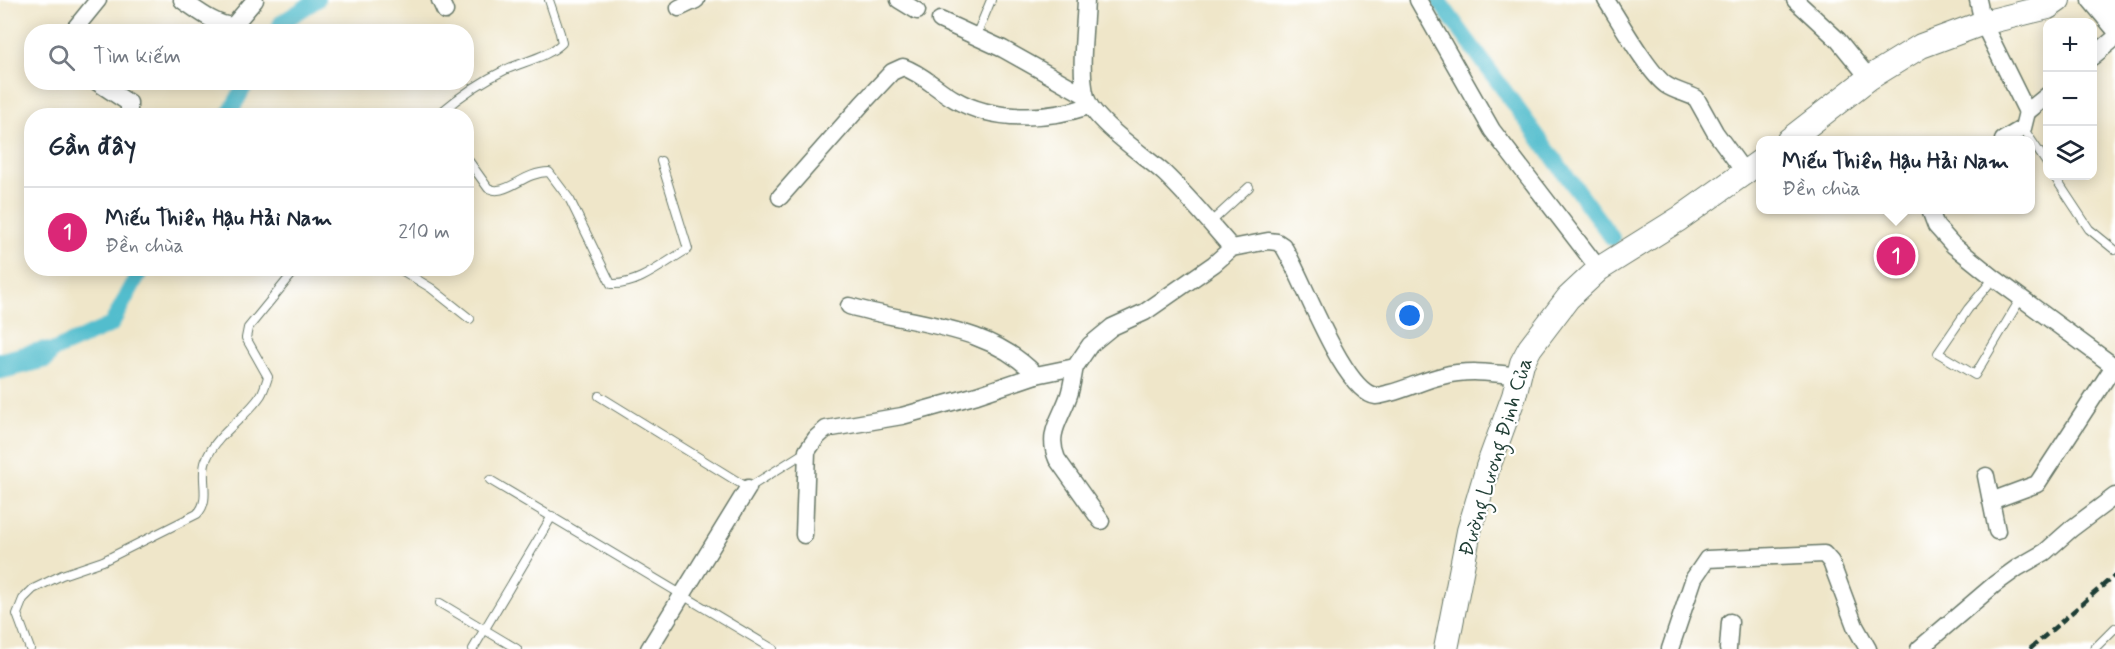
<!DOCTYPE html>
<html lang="vi">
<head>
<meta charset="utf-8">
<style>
	:root { --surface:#fff; --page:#f6f6f7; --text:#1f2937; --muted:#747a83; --line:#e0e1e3; --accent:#db2777 }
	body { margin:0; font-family:Mynerve,sans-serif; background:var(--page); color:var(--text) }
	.controls { position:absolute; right:18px; top:18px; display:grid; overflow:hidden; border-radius:12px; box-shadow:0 3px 15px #0003 }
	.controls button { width:54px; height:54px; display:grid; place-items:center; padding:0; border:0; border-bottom:2px solid var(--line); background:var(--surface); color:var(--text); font:30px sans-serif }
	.you { position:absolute; left:1410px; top:316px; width:21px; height:21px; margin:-15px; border:4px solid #fff; border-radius:50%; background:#1a73e8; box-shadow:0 0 0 9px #1a73e833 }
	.badge { display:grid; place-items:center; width:39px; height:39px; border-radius:50%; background:var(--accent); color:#fff; font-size:20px; font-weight:700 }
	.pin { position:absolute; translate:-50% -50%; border:3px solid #fff; box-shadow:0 2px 6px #0006 }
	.popup { position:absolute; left:1756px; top:136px; width:279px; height:78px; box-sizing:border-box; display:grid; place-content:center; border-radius:12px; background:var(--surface); filter:drop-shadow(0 2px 4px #0005); font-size:20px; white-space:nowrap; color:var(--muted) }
	.popup b { font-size:22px; color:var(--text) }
	.popup::after { content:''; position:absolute; left:50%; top:100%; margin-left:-12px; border:12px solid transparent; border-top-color:var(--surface) }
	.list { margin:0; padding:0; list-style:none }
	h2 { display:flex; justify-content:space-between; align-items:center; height:78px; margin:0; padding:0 24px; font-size:26px }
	h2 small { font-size:20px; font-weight:400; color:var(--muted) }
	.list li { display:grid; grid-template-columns:39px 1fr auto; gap:18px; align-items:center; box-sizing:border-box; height:90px; padding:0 24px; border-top:2px solid var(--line) }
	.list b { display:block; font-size:22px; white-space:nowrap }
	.list p { margin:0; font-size:20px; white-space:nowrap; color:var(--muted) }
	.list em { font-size:20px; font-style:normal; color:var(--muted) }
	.icon { flex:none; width:33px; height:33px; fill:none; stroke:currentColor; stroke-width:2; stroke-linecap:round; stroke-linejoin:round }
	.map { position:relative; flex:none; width:2115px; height:649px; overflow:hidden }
	.search { position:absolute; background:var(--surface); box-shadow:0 3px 15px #0003; left:24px; top:24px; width:450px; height:66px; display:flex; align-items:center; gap:15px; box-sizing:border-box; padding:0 21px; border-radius:24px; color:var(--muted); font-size:22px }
	.panel { position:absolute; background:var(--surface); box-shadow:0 3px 15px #0003; left:24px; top:108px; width:450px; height:168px; border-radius:24px }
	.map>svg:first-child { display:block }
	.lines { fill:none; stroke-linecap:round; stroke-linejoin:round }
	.canal { stroke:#52bdcd; stroke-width:16 }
	.river { stroke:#52bdcd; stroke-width:27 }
	.lane-casing { stroke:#687868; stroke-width:10 }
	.street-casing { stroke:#687868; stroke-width:19 }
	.secondary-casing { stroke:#687868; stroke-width:26 }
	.primary-casing { stroke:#687868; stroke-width:29 }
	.lane { stroke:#fff; stroke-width:8 }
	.street { stroke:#fff; stroke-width:16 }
	.secondary { stroke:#fff; stroke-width:24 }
	.primary { stroke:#fff; stroke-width:27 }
	.rail { stroke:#1f3d34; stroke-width:4.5; stroke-dasharray:9 4.5; stroke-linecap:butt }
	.labels { text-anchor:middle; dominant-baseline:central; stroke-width:4.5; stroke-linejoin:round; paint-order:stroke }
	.street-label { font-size:21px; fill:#1f3d34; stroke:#fff }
</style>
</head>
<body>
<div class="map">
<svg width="2115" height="649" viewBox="0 0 2115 649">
	<rect width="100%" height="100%" fill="#fff"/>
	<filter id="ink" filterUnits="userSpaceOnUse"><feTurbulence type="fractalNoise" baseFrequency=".0167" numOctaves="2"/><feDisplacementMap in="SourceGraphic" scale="12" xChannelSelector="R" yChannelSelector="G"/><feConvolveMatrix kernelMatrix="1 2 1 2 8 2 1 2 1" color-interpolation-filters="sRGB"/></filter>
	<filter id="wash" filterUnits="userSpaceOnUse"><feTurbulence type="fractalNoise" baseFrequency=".008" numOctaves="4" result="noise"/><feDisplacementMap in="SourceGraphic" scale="24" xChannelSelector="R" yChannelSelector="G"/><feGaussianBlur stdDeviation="1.35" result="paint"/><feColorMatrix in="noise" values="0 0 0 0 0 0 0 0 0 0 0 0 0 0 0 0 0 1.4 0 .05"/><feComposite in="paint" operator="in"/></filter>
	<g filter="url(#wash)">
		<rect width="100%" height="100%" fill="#efe6c9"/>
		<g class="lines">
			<g class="canal">
				<path d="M1438 0 1612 238"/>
				<path d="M277 32 281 23 317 0"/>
				<path d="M228 116 247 82"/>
				<path d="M43 355 111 325 142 268"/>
			</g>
			<path class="river" d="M0 366 43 355"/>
		</g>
	</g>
	<g filter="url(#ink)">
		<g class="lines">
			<g class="lane-casing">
				<g id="lane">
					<path d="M976 36 991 0"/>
					<path d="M442 116 440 113C460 96 484 80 507 69 525 61 548 57 562 43L560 33 549 0"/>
					<path d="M2023 128 2048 165"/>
					<path d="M466 157 488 188C491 189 495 191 498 190 513 189 527 172 549 172L570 200 611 284C638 286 665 262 688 249L661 161"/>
					<path d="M2054 176 2089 229 2115 250"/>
					<path d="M1210 223 1249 187"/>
					<path d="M398 268 431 288 470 319"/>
					<path d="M1994 278 1968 309 1938 353 1975 375 2021 298"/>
					<path d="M599 396 748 488 807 451"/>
					<path d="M490 480 773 649"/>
					<path d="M440 603 517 649"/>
					<path d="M30 649 17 614 23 599 33 589 62 575 103 561 197 514C212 500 199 477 206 460 217 433 245 419 261 395 264 390 266 383 268 377L246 338 248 328 297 268"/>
					<path d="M473 649 552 516"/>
					<path d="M2094 649 2115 628"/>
				</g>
			</g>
			<g class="street-casing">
				<g id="street">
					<path d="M182 0C197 10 215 25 233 26L255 0"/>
					<path d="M440 0 445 11"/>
					<path d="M899 0 917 11"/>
					<path d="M1086 0C1085 27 1079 72 1086 97 1093 121 1144 155 1164 173 1188 196 1210 223 1232 248"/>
					<path d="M1418 0 1492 130 1599 269"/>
					<path d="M1606 0C1619 20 1648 72 1666 85 1675 91 1686 93 1696 98L1715 132 1745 173"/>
					<path d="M1795 0 1838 40 1869 78"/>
					<path d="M1978 0 1983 23 2027 112 2048 95"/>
					<path d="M2090 0 2115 30"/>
					<path d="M679 8 696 0"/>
					<path d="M940 20 1003 49 1085 95"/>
					<path d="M72 32 98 0"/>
					<path d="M2092 57 2115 38"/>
					<path d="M97 82 129 103V112L127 116"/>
					<path d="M2003 140 2023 128 2027 112"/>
					<path d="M780 197 862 104 892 72 903 67C923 74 936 89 954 99 993 122 1048 120 1089 106"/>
					<path d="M1930 210 1936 226 1953 245 1994 278 2115 367"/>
					<path d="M849 306C913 325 988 324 1036 375"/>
					<path d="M1075 367C1073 376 1072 386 1069 395 1061 419 1046 433 1057 459L1101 521"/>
					<path d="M1986 476 1997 531"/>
					<path d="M1991 501 2037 484 2114 366"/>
					<path d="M804 535 807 451 816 438 826 429 902 416 977 395 1036 375 1075 367 1090 345 1112 327 1145 312 1214 264 1232 248 1268 241 1277 242 1283 246C1302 274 1342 392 1376 396 1380 396 1386 394 1390 393 1407 389 1424 380 1442 376 1468 369 1494 373 1520 376"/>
					<path d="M649 649 748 488"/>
					<path d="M1670 649 1694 578 1707 559 1824 554 1831 562 1855 626 1868 649"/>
					<path d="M1728 649 1730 622"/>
					<path d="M1919 649 1995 584 2017 568 2045 552 2071 529 2115 496"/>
				</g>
			</g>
			<g class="secondary-casing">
				<g id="secondary">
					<path d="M1789 140 1869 78 1921 46 1983 23 2048 7 2058 0"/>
					<path d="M1446 649 1469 531 1488 467 1514 396 1522 363 1530 348 1568 298 1599 269 1679 219 1761 161"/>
				</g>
			</g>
			<g class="primary-casing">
				<path id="primary" d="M2107 0 2115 9"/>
			</g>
			<use href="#lane" class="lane"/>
			<use href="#street" class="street"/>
			<use href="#secondary" class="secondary"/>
			<use href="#primary" class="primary"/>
			<path class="rail" d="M2030 649 2115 575"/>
		</g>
	</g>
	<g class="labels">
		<g class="street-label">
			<text transform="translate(1496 457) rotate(-73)">Đường Lương Định Của</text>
		</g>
	</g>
</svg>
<div class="controls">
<button>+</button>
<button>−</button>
<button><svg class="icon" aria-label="layers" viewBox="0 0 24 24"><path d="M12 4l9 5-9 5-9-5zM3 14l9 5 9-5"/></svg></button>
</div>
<div class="you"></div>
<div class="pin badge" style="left:1896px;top:256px">1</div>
<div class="popup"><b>Miếu Thiên Hậu Hải Nam</b>Đền chùa</div>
<div class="search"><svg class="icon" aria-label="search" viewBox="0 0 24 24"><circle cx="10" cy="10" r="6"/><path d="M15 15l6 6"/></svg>Tìm kiếm</div>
<section class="panel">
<h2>Gần đây<small></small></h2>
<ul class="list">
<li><span class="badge">1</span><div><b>Miếu Thiên Hậu Hải Nam</b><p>Đền chùa</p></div><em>210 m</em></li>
</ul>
</section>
</div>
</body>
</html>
